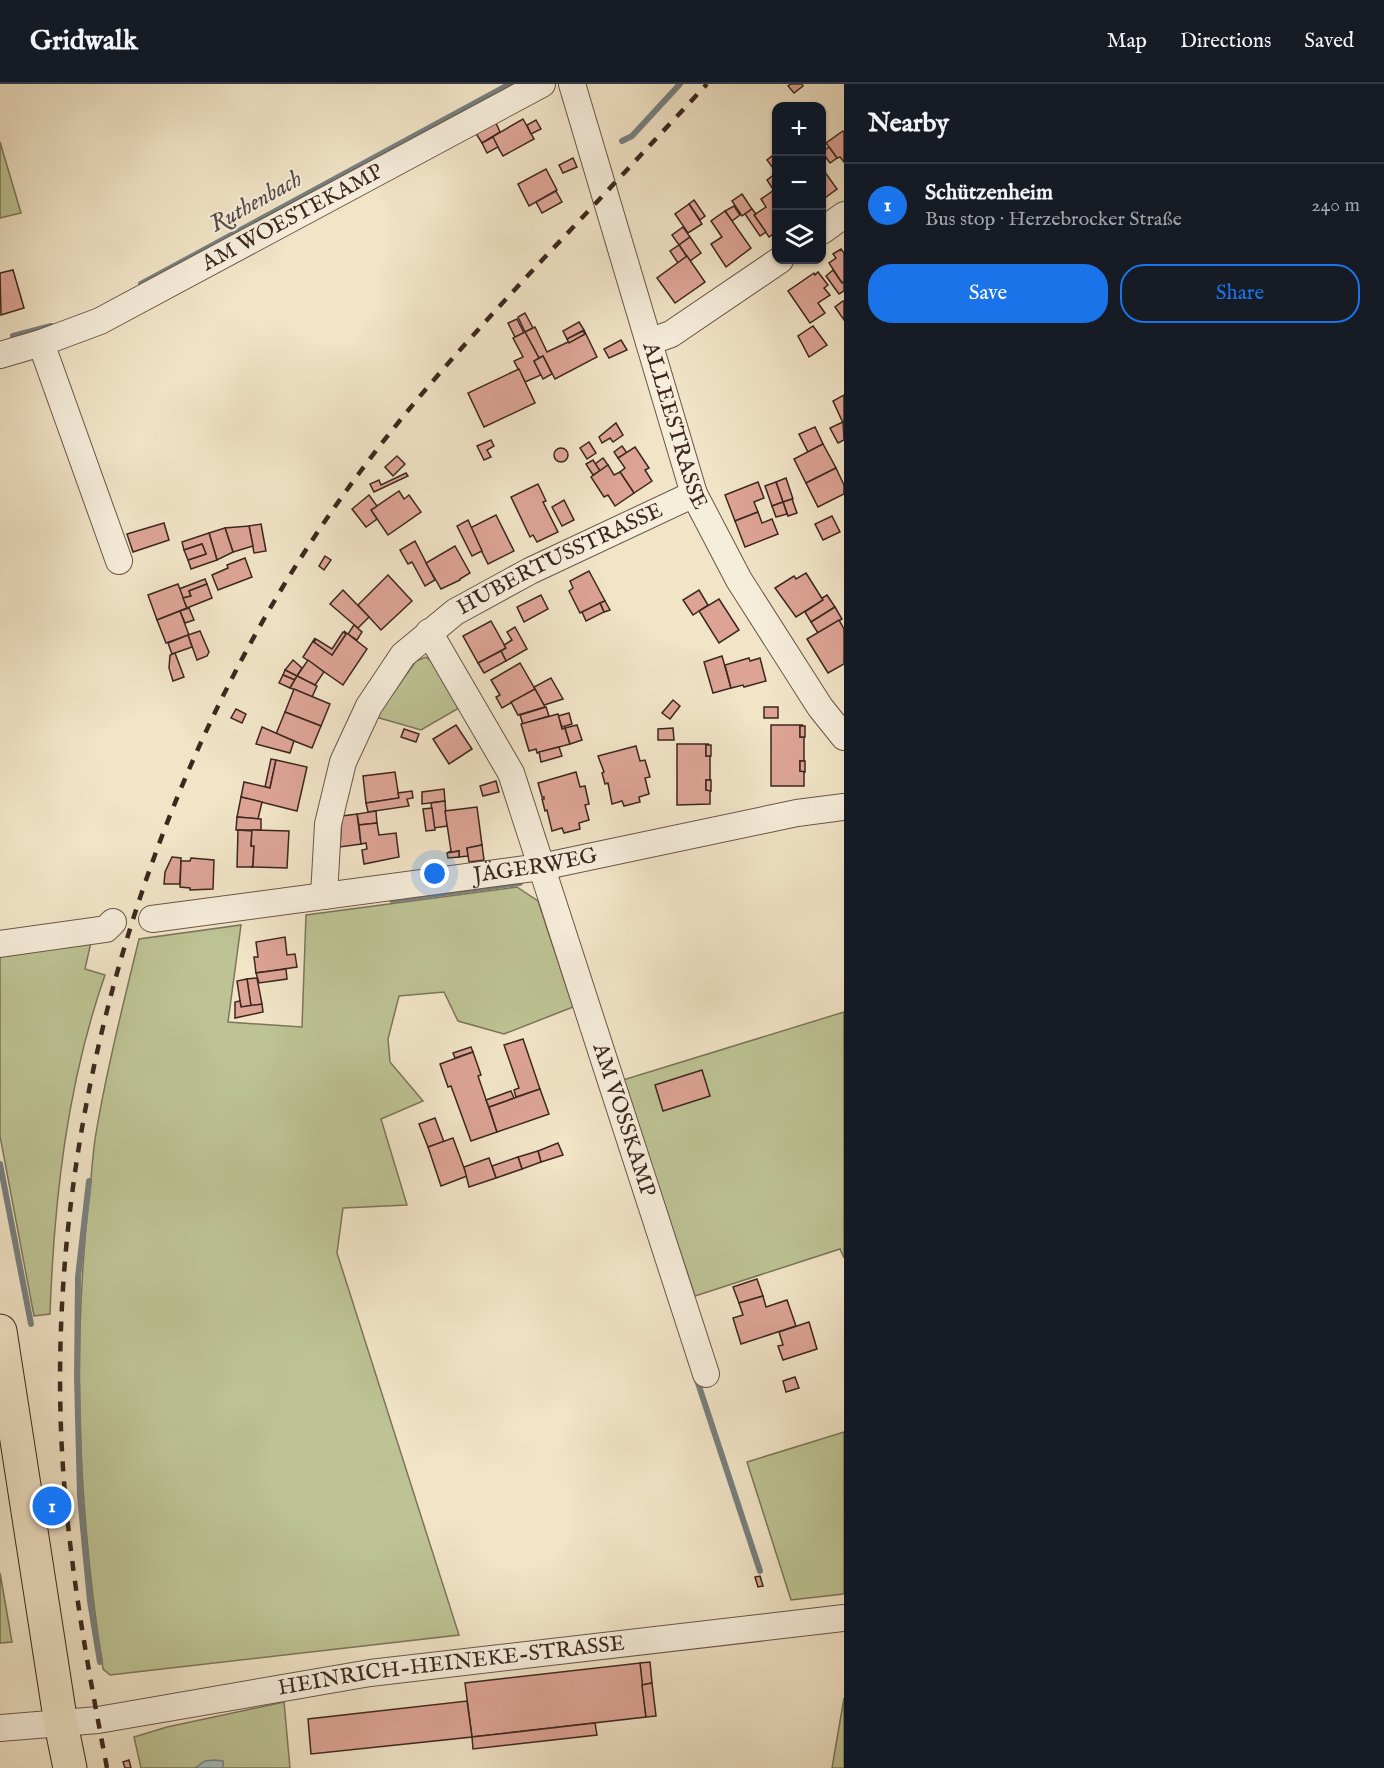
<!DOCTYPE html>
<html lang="en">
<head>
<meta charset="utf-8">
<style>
	:root { --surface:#171b24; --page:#20242c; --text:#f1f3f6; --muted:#9ea1a6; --line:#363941; --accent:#1a73e8 }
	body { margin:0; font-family:"IM FELL English",serif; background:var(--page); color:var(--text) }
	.controls { position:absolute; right:18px; top:18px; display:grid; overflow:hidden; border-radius:12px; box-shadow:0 2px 4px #0004 }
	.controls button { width:54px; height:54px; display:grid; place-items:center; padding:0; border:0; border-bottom:2px solid var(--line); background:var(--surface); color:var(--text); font:30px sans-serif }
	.you { position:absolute; left:435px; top:790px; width:21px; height:21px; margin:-15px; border:4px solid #fff; border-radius:50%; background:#1a73e8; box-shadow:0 0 0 9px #1a73e833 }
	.badge { display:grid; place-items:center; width:39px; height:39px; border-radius:50%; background:var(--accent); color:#fff; font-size:20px; font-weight:700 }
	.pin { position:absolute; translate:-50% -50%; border:3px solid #fff; box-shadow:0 2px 6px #0006 }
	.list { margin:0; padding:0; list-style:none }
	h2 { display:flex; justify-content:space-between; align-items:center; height:78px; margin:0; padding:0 24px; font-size:26px }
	h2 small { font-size:20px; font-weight:400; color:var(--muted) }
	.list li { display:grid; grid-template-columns:39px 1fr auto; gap:18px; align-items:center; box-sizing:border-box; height:84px; padding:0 24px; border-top:2px solid var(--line) }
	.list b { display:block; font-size:22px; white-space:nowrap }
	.list p { margin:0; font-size:20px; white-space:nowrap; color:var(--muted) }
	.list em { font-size:20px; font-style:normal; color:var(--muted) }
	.actions { display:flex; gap:12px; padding:18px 24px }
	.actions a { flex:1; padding:14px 0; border:2px solid var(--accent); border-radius:24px; text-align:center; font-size:21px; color:var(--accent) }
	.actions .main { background:var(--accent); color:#fff }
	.icon { flex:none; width:33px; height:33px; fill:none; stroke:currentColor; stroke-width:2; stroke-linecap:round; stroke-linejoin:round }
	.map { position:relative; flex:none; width:844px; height:1684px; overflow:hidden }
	header { display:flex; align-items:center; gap:36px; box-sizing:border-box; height:84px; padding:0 30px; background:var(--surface); border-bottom:2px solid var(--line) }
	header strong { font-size:28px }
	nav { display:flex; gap:33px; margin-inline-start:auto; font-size:21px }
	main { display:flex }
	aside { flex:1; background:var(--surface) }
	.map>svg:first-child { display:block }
	.green { fill:#bdc394; stroke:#7c755a; stroke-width:1.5 }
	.water { fill:#9ebcbf; stroke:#77807f; stroke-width:1.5 }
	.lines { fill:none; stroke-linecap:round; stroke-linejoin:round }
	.stream { stroke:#77807f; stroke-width:6 }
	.building { fill:#dda496; stroke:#3c271f; stroke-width:1.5 }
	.minor-casing { stroke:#695649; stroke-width:28 }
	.major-casing { stroke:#3c271f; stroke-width:35 }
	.minor { stroke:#f6eddb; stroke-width:26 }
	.major { stroke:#f1e4c7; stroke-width:33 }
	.rail { stroke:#3c271f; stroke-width:4.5; stroke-dasharray:10 10; stroke-linecap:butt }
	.labels { text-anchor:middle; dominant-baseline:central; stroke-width:4.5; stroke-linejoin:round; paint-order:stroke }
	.street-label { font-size:22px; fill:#3c271f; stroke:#f6eddb }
	.water-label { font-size:24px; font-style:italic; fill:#544c47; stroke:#f6eddb }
</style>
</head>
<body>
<header>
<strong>Gridwalk</strong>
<nav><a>Map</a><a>Directions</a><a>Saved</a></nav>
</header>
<main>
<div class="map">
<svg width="844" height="1684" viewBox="0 0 844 1684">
	<rect width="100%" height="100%" fill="#f1e4c7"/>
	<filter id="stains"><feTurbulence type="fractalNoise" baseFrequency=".00333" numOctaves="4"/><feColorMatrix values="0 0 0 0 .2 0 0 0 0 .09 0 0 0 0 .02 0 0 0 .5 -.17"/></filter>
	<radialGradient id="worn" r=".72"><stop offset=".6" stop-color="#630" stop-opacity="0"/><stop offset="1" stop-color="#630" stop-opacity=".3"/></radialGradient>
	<g class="green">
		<path d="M0 58 21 129 0 134Z"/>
		<path d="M426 573 432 578 459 624 421 646 376 633 416 577Z"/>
		<path d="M517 803 538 817 573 923 504 950 458 937 444 908 399 912 388 955 390 978 423 1017 381 1035 407 1121 343 1124 337 1169 459 1551 110 1591 103 1585C79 1431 72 1277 88 1123 91 1100 92 1077 95 1055 106 988 123 921 139 855L241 841 228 938 302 943 306 831Z"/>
		<path d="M91 858 85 885 105 891C67 1000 54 1116 50 1230L34 1232 0 1052V873Z"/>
		<path d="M844 928V1174L840 1165 695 1212 623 996Z"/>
		<path d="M844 1348V1510L791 1516 747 1378Z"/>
		<path d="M0 1489 12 1558 0 1559Z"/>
		<path d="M844 1614V1684H832Z"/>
		<path d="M284 1618 290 1684H141L134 1653 167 1643Z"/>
	</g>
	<path class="water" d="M214 1676 223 1677V1684H195L205 1677Z"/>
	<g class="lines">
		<g class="stream">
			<path d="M622 57 632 52 680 0"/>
			<path d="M141 200 510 0"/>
			<path d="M13 252 51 242"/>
			<path d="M392 816 520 799"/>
			<path d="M0 1080 31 1240"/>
			<path d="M89 1097 78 1193 77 1294 80 1412 90 1517 100 1578"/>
			<path d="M696 1293 760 1487"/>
		</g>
	</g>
	<g class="building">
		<path d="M791 0H802L803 2 794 9 788 2Z"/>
		<path d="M523 35 534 55 503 72 492 53Z"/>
		<path d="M536 36 541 45 531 50 527 41Z"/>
		<path d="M495 37 500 48 482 59 475 48Z"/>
		<path d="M843 47 844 48V78L840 73 837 74 826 59Z"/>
		<path d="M493 53 498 63 487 69 482 59Z"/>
		<path d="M829 63 837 74 830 79 822 68Z"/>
		<path d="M776 69V88L767 76Z"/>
		<path d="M573 74 577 83 563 89 559 81Z"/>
		<path d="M822 84 837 105 822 116Z"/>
		<path d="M546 85 557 106 529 122 518 100Z"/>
		<path d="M775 90 776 91V110L767 96Z"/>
		<path d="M774 106 776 110V148L769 153 754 131 766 123 761 115Z"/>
		<path d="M556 107 562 118 542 129 536 118Z"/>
		<path d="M742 110 752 125 742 132 732 117Z"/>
		<path d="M694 116 705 132 700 136 689 120Z"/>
		<path d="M689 120 702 140 688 149 675 130Z"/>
		<path d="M734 122 740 131 732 137 725 127Z"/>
		<path d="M752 125 756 130 754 131 766 148 760 152 745 130Z"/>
		<path d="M725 127 751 164 726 183 711 160 722 153 711 137Z"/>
		<path d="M683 143 690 153 679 161 672 151Z"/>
		<path d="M690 153 701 169 690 177 679 161Z"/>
		<path d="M679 161 687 173 678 179 670 167Z"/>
		<path d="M841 165 844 169V197L842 199 829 179 836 174 833 170Z"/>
		<path d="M687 172 705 198 675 219 657 194Z"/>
		<path d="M13 186 24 224 1 231 0 189Z"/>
		<path d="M833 186 842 199 844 198V207L839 210 826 192Z"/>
		<path d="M818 188 828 201 824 204 830 211 818 219 825 229 810 239 788 207 814 189 815 191Z"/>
		<path d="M843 217 844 218V236L835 223Z"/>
		<path d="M525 229 533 244 525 248 518 233Z"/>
		<path d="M517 235 524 249 515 253 508 239Z"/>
		<path d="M579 238 584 246 567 255 563 247Z"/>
		<path d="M813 242 827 261 809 273 798 252Z"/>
		<path d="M535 243 547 268 585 250 584 246 597 273 555 295 543 272 539 274 525 248Z"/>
		<path d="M583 247 585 250 569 259 567 255Z"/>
		<path d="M525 248 539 274 534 277 541 291 525 298 514 277 523 273 513 254Z"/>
		<path d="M621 256 627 266 609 274 604 265Z"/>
		<path d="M543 272 552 290 543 295 534 277Z"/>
		<path d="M519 285 535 319 484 343 468 309Z"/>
		<path d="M844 311V341L833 317Z"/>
		<path d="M843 338 844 356 838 359 830 344Z"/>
		<path d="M616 339 623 351 613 358 610 354 602 359 599 353Z"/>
		<path d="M815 343 823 360 808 368 799 350Z"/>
		<path d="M491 356 494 362 487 366 491 373 484 376 477 362Z"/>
		<path d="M589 358 596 369 587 375 580 364Z"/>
		<path d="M823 360 836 384 806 399 794 375Z"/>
		<path d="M622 362 627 369 618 374 614 368Z"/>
		<path d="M635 363 649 384 645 386 652 397 634 409 620 388 625 384 618 374Z"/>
		<circle cx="561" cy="371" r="7"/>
		<path d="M397 372 405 380 393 392 385 383Z"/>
		<path d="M603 374 608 381 600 387 595 380Z"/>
		<path d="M593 376 600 387 593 391 586 380Z"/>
		<path d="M608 381 614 391 620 388 634 409 615 422 608 411 604 413 591 393Z"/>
		<path d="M836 384 844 401V410L818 423 806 399Z"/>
		<path d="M406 389 408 392 374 408 370 400 379 396 381 401Z"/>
		<path d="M786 394 793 415 783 418 776 398Z"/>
		<path d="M758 398 764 414 754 418 758 428 735 437 725 411Z"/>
		<path d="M776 398 783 418 772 422 765 402Z"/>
		<path d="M538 400 546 417 543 418 558 448 537 458 533 451 530 453 511 413Z"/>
		<path d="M399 407 404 415 409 411 421 428 388 451 371 426Z"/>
		<path d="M369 411 377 422 371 426 377 435 366 443 352 425Z"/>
		<path d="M792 415 797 429 788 432 783 418Z"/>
		<path d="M564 416 574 436 562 442 552 423Z"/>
		<path d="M783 418 787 430 776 433 772 422Z"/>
		<path d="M758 428 762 439 772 435 778 450 745 463 735 437Z"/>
		<path d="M496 431 514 467 488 480 470 444Z"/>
		<path d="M832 432 840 448 823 456 815 440Z"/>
		<path d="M468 436 482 467 472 472 457 442Z"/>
		<path d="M164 439 169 456 133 468 127 450Z"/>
		<path d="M261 440 266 467 254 469 249 442Z"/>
		<path d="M249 442 253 462 233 468 225 444Z"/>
		<path d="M225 444 233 468 217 476 209 449Z"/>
		<path d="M209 449 217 476 191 485 188 476 206 470 202 460 184 466 182 458Z"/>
		<path d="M415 457 435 496 425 502 412 478 408 480 400 466Z"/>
		<path d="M202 460 206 470 188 476 184 466Z"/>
		<path d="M455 462 470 489 460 495V496L441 505 426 479Z"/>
		<path d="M325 472 331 476 324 486 319 482Z"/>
		<path d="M245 474 252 493 218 506 212 491 228 484 227 481Z"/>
		<path d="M589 487 605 517 580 529 569 507 573 504 570 497Z"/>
		<path d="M806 489 823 516 796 533 775 504 794 492 796 495Z"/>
		<path d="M388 491 412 517 381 546 358 521Z"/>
		<path d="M205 495 207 500 189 507 191 512 183 514 179 505Z"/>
		<path d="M178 500 187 524 157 536 148 511Z"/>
		<path d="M207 500 212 514 187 524 183 514 191 512 189 507Z"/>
		<path d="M343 506 369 533 358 544 330 520Z"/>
		<path d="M699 506 708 521 693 531 683 516Z"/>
		<path d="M541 511 548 525 524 538 517 523Z"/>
		<path d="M827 511 835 523 811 538 805 528 823 516 822 514Z"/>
		<path d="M719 515 739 546 719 559 699 527Z"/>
		<path d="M605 517 610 526 604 528 600 519Z"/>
		<path d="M600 519 604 528 586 537 582 528Z"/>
		<path d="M835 523 842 535 818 549 811 538Z"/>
		<path d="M189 524 194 536 185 539 180 527Z"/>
		<path d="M180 527 189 551 166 559 157 536Z"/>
		<path d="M839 536 844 545V580L828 589 807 555Z"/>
		<path d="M491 537 506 564 478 579 463 552Z"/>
		<path d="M354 541 362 548 357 556 348 550Z"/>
		<path d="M515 543 527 565 506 577 501 567 506 564 504 561 512 556 507 548Z"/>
		<path d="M200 547 209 568 207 572 197 576 188 551Z"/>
		<path d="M344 547 367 565 343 601 303 573 315 554 314 558 332 571 346 550Z"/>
		<path d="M343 548 346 550 332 571 314 558 316 555 332 565Z"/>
		<path d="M188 551 192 563 172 570 168 559Z"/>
		<path d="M501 567 506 577 484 589 478 579Z"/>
		<path d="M175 569 184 593 173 597 169 584 170 571Z"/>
		<path d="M722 572 731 604 713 609 704 578Z"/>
		<path d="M749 574 750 577 760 574 766 597 744 603 743 601 731 604 725 581Z"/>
		<path d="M293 576 302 584 297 592 285 586Z"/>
		<path d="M308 576 324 588 315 601 297 592Z"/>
		<path d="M520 579 535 605 502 624 496 613 500 611 491 596Z"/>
		<path d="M285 586 297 592 295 596 283 591Z"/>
		<path d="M283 591 295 596 290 604 279 599Z"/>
		<path d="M297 592 317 602 312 613 290 604Z"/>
		<path d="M551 594 563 615 544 621 534 603Z"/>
		<path d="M294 605 330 620 321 642 285 628Z"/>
		<path d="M535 605 545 623 518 631 511 618Z"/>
		<path d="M673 616 680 622 670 635 662 629Z"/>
		<path d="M546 623 549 632 523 640 520 631Z"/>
		<rect x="764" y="623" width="14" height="11"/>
		<path d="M236 625 246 630 242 639 231 634Z"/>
		<path d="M285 628 321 642 312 664 276 650Z"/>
		<path d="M569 629 572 640 562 643 558 632Z"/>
		<path d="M558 630 562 645 565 644 570 660 537 669 536 665 529 667 521 640Z"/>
		<path d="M456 641 472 665 449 680 433 655Z"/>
		<path d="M577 641 582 656 570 660 565 644Z"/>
		<path d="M771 641H803L800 642V653H804V677H800V687H804V702H771Z"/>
		<rect x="800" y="642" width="5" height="11"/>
		<path d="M262 643 294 657 290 669 256 660Z"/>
		<path d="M673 644 674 656H658V645Z"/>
		<path d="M404 645 419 650 416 658 401 653Z"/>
		<path d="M677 660H709L706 661V672H710V696H706V706H710V720L677 721Z"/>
		<rect x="706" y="661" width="5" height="11"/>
		<path d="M636 662 640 677 645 676 650 693 645 694 649 710 639 713 640 718 624 722 622 717 612 720 608 699 605 700 602 689 604 688 598 672Z"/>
		<path d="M559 663 562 672 541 678 539 668Z"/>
		<path d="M271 675 276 676 270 704 265 703Z"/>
		<path d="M276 676 307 683 297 727 241 713 244 698 270 704Z"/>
		<path d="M800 677H805V688L800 687Z"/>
		<path d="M395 688 399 714 366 719 363 692Z"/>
		<path d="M576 688 580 703 585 702 589 720 585 721 589 736 579 739 580 745 564 749 562 744 552 747 547 726 545 727 542 715H544V713H542L538 699Z"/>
		<path d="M706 696H711V707L706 706Z"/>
		<path d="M496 697 499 708 483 712 480 702Z"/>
		<path d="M444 705 445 717 422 720V708Z"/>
		<path d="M412 707 413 714 407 715 409 722 368 728 366 719 399 714 398 709Z"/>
		<path d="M241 713 262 718 258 735 237 733Z"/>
		<path d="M445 717 447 742 434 744 431 719Z"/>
		<path d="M477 723 482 761 467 764 468 772 459 773V767L447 769 451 767 445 727Z"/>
		<path d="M432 724 435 746 426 747 423 725Z"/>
		<path d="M376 727 377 739 359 741 357 730Z"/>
		<path d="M357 730 361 760 340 763 342 732Z"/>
		<path d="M237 733 261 735V746H236Z"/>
		<path d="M377 739 379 751 396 749 399 773 364 780 362 766 367 765 366 759 361 760 359 741Z"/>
		<path d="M238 746 252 747 251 762H254L253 782 251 783H237Z"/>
		<path d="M252 746 289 747 287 784 251 783 253 782 254 762H251Z"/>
		<path d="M482 761 484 776 469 778 467 764Z"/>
		<path d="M459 767V773L448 774 447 769Z"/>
		<path d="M172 773 181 774 180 800H164L165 788Z"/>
		<path d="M191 774 214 776 213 805 190 806V804L180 803 181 777H190Z"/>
		<path d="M285 853 287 871 295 870 297 883 256 889 254 873H258L256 858Z"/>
		<path d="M286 885 287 895 259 899 256 889Z"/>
		<path d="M257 894 262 920 251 922 247 895Z"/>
		<path d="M247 895 251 922 241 923 237 897Z"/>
		<path d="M240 917 241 923 262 920 263 928 235 934V918Z"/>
		<path d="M523 955 540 1005 516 1013 514 1006 519 1004 504 961Z"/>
		<path d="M471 963 473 968 455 974 453 969Z"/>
		<path d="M473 968 481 991 478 992 497 1048 471 1057 451 1002 448 1003 440 980Z"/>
		<path d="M702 986 710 1012 663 1027 655 1001Z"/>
		<path d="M540 1005 549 1030 497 1048 489 1023Z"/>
		<path d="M511 1007 514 1014 489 1023 486 1016Z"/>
		<path d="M435 1034 444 1058 428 1063 419 1040Z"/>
		<path d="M453 1054 467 1092 441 1102 428 1063Z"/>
		<path d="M558 1059 563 1071 541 1078 538 1067Z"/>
		<path d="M538 1067 541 1078 522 1085 518 1073Z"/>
		<path d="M518 1073 522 1085 496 1094 492 1082Z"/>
		<path d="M489 1074 496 1094 469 1103 464 1083Z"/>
		<path d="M757 1195 763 1212 739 1219 733 1203Z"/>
		<path d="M763 1212 766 1223 787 1216 796 1242 741 1260 733 1234 743 1231 739 1219Z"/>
		<path d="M809 1238 817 1265 783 1276 778 1262 783 1261 779 1248Z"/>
		<path d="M795 1293 799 1304 786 1308 783 1297Z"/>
		<path d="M760 1492 763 1502 758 1503 755 1493Z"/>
		<path d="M650 1578 652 1599 642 1601 640 1579Z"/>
		<path d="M640 1579 646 1633 472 1653 465 1599Z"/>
		<path d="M652 1599 656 1632 646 1633 642 1601Z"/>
		<path d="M467 1617 472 1653 311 1670 308 1635Z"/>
		<path d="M595 1639 597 1651 473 1665 472 1653Z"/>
		<path d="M129 1676 131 1684H125L123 1678Z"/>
	</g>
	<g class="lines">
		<g class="minor-casing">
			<g id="minor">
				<path id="s1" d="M572 0 694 410 739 496 820 623 844 653"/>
				<path d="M822 147 844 131"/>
				<path d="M649 258 671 250 780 176"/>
				<path d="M41 259 119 477"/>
				<path id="s2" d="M0 271 41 259 100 237 542 0"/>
				<path id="s3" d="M429 548 511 689 706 1290"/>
				<path id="s4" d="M324 812 328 740 343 678 369 622 403 571 455 528 530 487 694 410"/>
				<path id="s5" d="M152 835 541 783 797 729 844 723"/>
				<path d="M0 860 106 845 113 838"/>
				<path id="s6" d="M0 1644 98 1636 370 1589 844 1534"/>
			</g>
		</g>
		<g class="major-casing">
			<path id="major" d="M0 1247 61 1640 70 1684"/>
		</g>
		<use href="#minor" class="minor"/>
		<use href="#major" class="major"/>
		<path class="rail" d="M107 1684C88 1585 70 1486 63 1384 40 1039 153 665 360 388 416 312 481 242 545 173 599 116 653 58 707 0"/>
	</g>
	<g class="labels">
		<g class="street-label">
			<text stroke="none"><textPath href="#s2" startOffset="324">AM WOESTEKAMP</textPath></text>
			<text stroke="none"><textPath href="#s1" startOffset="357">ALLEESTRASSE</textPath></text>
			<text stroke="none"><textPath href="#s4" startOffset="444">HUBERTUSSTRASSE</textPath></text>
			<text stroke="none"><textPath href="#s5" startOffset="387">JÄGERWEG</textPath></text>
			<text stroke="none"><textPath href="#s3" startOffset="528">AM VOSSKAMP</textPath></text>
			<text stroke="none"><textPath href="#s6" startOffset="456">HEINRICH-HEINEKE-STRASSE</textPath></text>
		</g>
		<g class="water-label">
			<text transform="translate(256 118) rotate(-29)">Ruthenbach</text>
		</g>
	</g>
	<rect width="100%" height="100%" filter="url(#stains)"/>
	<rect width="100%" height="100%" fill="url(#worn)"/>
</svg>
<div class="controls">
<button>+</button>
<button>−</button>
<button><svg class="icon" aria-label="layers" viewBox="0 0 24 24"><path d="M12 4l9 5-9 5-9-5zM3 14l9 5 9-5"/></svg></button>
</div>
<div class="you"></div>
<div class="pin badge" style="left:52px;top:1422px">1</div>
</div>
<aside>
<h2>Nearby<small></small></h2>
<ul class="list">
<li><span class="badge">1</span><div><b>Schützenheim</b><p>Bus stop · Herzebrocker Straße</p></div><em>240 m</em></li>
</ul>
<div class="actions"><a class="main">Save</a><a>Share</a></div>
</aside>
</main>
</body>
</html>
